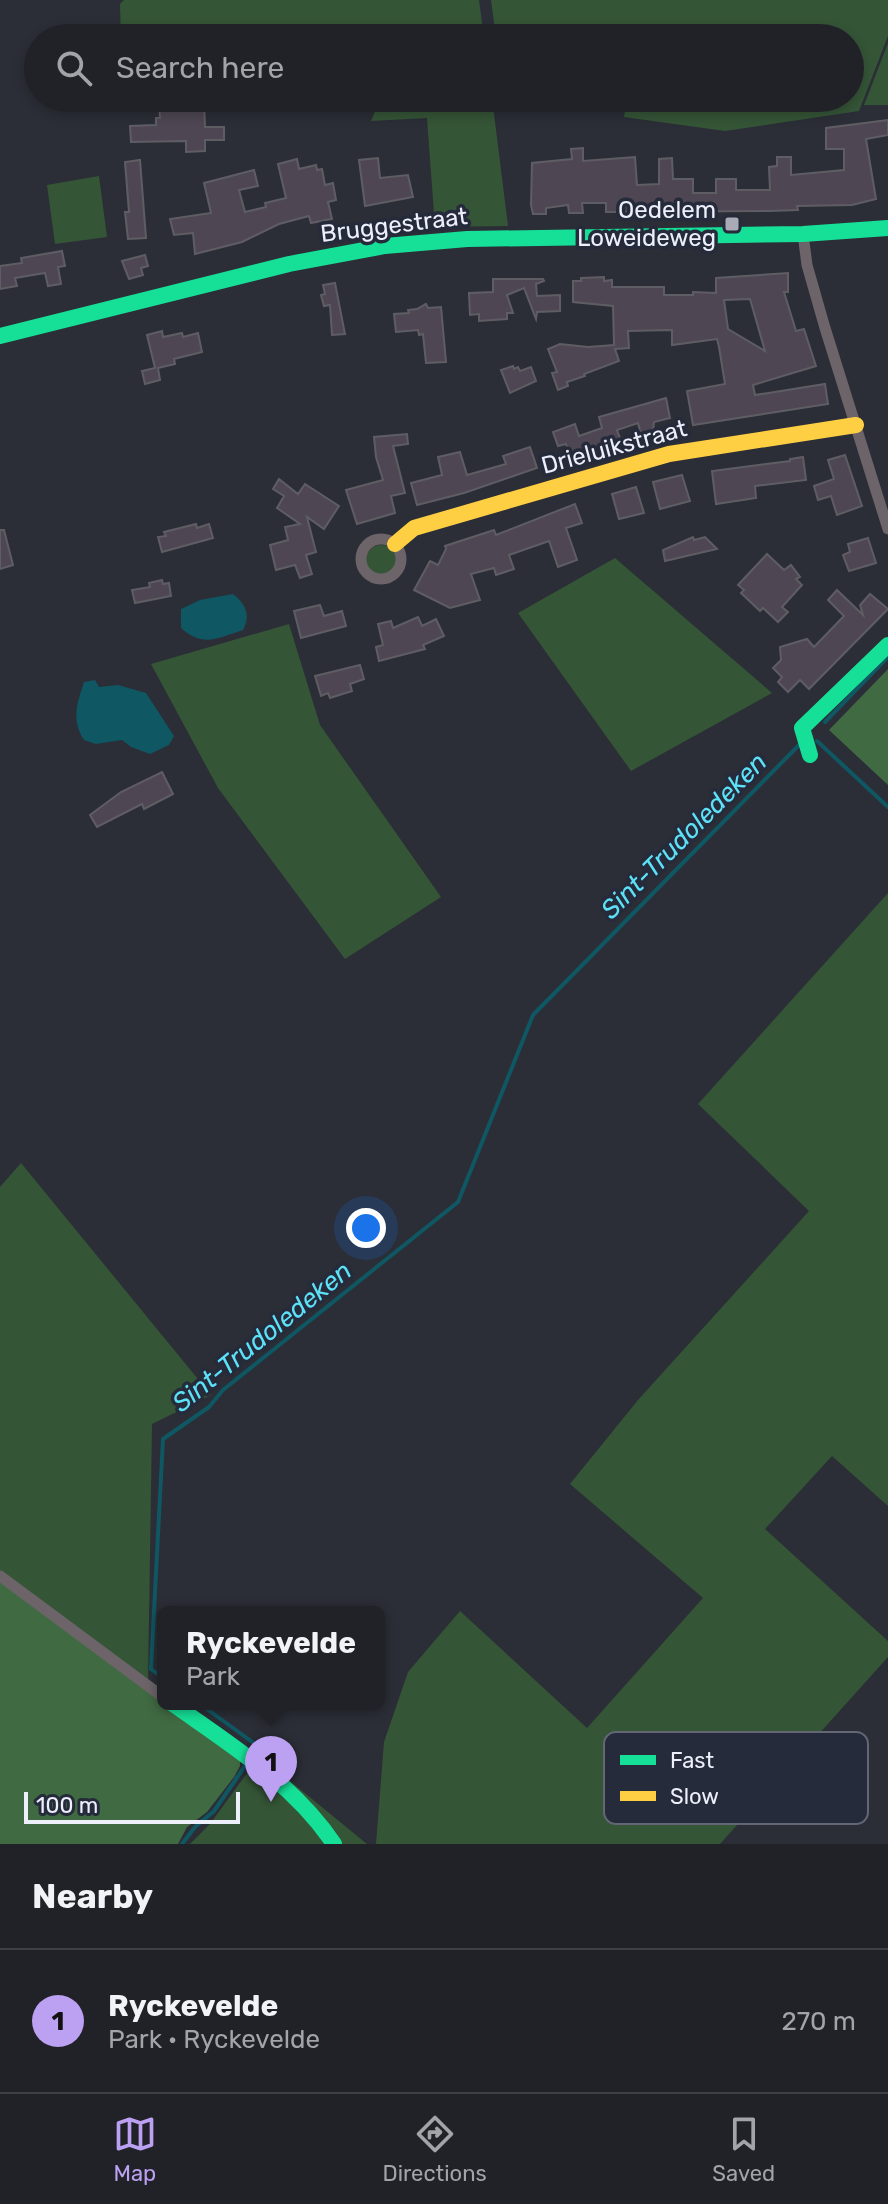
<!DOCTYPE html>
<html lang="en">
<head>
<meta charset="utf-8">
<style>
	:root { --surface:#202228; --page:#2d2f34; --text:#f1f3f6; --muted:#a2a4a8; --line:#3d3f45; --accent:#bca0f2 }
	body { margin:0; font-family:Rubik,sans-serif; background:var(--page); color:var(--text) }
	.scale { position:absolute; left:24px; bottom:20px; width:216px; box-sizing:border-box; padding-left:8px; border:4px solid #edf0fb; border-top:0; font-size:22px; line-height:28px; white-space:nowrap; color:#edf0fb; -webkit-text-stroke:6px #262b3b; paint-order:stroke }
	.you { position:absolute; left:366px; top:1228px; width:28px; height:28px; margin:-20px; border:6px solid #fff; border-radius:50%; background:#1a73e8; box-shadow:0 0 0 12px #1a73e833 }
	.badge { display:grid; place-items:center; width:52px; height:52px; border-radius:50%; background:var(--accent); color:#111; font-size:26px; font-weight:700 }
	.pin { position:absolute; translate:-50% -66px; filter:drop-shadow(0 2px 4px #0008) }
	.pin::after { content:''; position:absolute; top:42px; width:28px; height:24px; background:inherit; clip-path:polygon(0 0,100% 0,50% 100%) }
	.popup { position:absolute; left:157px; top:1606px; width:228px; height:104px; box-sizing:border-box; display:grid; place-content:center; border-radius:12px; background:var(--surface); filter:drop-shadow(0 2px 6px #0005); font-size:26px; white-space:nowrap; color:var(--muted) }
	.popup b { font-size:30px; color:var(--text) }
	.popup::after { content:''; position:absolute; left:50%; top:100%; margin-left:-16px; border:16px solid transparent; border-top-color:var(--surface) }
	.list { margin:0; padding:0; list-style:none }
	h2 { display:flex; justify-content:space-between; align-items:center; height:104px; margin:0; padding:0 32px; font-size:34px }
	h2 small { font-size:26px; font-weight:400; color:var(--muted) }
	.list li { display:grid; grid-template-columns:52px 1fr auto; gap:24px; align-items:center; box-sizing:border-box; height:144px; padding:0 32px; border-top:2px solid var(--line) }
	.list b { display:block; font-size:30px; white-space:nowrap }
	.list p { margin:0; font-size:26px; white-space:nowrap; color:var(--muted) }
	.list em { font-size:26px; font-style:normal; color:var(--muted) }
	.icon { flex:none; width:44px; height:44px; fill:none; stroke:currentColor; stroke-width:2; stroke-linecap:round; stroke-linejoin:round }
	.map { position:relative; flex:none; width:888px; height:1844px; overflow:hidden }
	.search { position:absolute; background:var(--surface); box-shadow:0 4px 12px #0003; left:24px; right:24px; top:24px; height:88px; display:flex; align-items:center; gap:20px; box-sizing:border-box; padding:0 28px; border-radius:44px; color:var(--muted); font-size:30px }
	.sheet { height:248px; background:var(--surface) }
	nav { display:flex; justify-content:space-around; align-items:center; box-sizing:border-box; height:112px; border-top:2px solid var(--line); background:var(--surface); font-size:22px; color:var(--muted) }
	nav a { display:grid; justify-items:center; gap:4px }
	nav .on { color:var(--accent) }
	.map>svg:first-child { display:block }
	.green { fill:#355537 }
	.forest { fill:#406a42 }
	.water { fill:#0f5762 }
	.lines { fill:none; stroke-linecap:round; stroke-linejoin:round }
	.stream { stroke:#0f5762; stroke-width:4 }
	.building { fill:#4e4753; stroke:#5f5d64; stroke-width:2; fill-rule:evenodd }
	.street { stroke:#6c6469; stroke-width:11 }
	.fast { stroke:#16e098; stroke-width:16 }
	.slow { stroke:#ffcf43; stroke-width:16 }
	.poi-dot { fill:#a9acb6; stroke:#262b3b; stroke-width:3 }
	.labels { text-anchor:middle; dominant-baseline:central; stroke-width:7; stroke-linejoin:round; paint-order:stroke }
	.poi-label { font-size:24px; fill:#edf0fb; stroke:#262b3b; text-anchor:end }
	.street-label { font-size:24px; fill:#edf0fb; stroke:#262b3b }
	.water-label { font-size:26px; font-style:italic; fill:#5ce1f7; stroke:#262b3b }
	.key { fill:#262b3b; stroke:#626675; stroke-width:2 }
	.key-label { font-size:22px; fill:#edf0fb }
</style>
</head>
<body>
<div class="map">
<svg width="888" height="1844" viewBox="0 0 888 1844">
	<rect width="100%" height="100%" fill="#2b2e36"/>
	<g class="green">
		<path d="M124 0H479L484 38H121L120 4Z"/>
		<path d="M491 0H888V36L859 111 725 131 624 117 627 98H850V38H496Z"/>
		<path d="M888 43V105H864Z"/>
		<path d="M381 98H492L508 226 435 227 427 118 371 121Z"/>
		<path d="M99 176 107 237 55 244 47 185Z"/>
		<circle cx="381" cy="560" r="15"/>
		<path d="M615 558 772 693 631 771 518 613Z"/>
		<path d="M289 624 320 725 441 897 345 959 218 788 151 664Z"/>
		<path d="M888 893V1506L832 1456 765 1529 888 1641V1657L720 1844H376L384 1742 408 1672 460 1611 587 1728 703 1598 570 1484 638 1400 809 1211 698 1104Z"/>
		<path d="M21 1163 211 1395 152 1424 148 1686 0 1576V1187Z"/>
		<path d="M250 1769 279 1772 367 1844H190L210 1824Z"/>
	</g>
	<g class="forest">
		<path d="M888 669V785L829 730Z"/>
		<path d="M0 1576 163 1698V1704H171L240 1756V1766L234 1777 207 1812 187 1827 178 1844H0Z"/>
	</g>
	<g class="water">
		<path d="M233 594C246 604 251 616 243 630 218 638 203 648 181 628V609L200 600Z"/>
		<path d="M95 680 99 687 118 685 146 693 174 736 169 745 150 754 131 747 122 740 96 744 84 740C71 719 77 704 84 682Z"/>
	</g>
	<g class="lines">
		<g class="stream">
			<path d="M825 722 888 657"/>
			<path d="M817 741 888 807"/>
			<path d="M163 1678 151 1669 163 1439 209 1407 223 1390 458 1202 533 1015 800 744"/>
			<path d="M200 1704 255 1744V1753"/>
			<path d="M182 1844 195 1827 214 1811 245 1766"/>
		</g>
	</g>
	<g class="building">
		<path d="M163 98H182V102L204 101 205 127H224V140H205V151L186 152V141L131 142 130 126 156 125V118H160L159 103H163Z"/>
		<path d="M888 120V135L866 139 876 199 852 205 797 206 798 210 769 211 606 212V203H582L583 213H569L568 205 546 208V214H533L531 205 532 163 572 159 571 149 583 148V161L635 157 637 185 659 184V159L672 158 673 179H693V193H716V179H736V190H770L769 167 777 166V157H791V175L844 170V149H826V128Z"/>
		<path d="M378 158 380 178 408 175 413 197 365 206 359 160Z"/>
		<path d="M297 159 299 169 316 165 317 170 322 169 325 185 333 183 336 200 328 202 332 219 311 223 309 216 279 224 242 242 195 254 193 233 174 235 170 219 211 213 204 183 254 170 258 186 239 190 245 212 266 207 265 203 286 198 278 164Z"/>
		<path d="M140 160 146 238 128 239 125 212H129L125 162Z"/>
		<path d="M62 251 65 266 58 267 61 284 48 286 45 273 15 278 17 286 0 289V266L22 263 21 258Z"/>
		<path d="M145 255 148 266 141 268 143 275 129 279 122 261Z"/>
		<path d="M788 273V292H784L796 331 804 329 816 366 753 385 755 395 825 384 828 404 693 425 687 391 725 384 719 347 717 339 672 345V330L628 331 629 348 615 349 619 361 584 374 585 376 567 382 568 386 558 390 552 373 557 372 548 349 560 344 588 347 614 345 613 306 573 302V281H581V278L604 277V281L612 280V287H664V295H693V292L716 293V278ZM750 299 765 351 728 329 724 300Z"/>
		<path d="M493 279H543L544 281 536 284 537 296 560 295V311L537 312 536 319 524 288 507 295 513 313H507V319L479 321V314L470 315 469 293 493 292Z"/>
		<path d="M335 283 345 334 332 335 330 305 324 306 321 295 325 294 323 285Z"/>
		<path d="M426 304 428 308 441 307 446 362 426 363 423 334 419 335 418 330 396 332 394 314 409 313 408 310 417 309Z"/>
		<path d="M162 331 163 337 182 333 183 337 198 333 202 352 174 359 175 364 158 368 160 380 145 384 142 371 155 368 147 335Z"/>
		<path d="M513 366 514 369 518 367 520 371 531 367 536 381 510 393 501 370Z"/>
		<path d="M666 398 670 418 654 422 653 432 641 435 638 423 617 430 621 441 571 458 566 444 558 446 553 432 575 424 579 436 602 428 599 417Z"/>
		<path d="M407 434 408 444 393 446 405 493 391 496 395 513 357 524 346 490 383 480 376 457 374 437Z"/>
		<path d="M530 447 537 468 464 493 417 505 411 483 442 475 438 457 460 452 467 475 506 464 503 456Z"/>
		<path d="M845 455 862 506 837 515 831 496 818 500 814 486 834 479 828 460Z"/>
		<path d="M803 457 806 480 755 486 756 498 716 504 712 471 790 461V459Z"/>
		<path d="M682 475 690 501 660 509 653 482Z"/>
		<path d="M279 479 298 494 305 484 339 506 324 529 307 517 316 552 306 555 312 574 300 578 295 565 276 570 270 545 288 540 285 527 300 524 277 508 284 496 273 489Z"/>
		<path d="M636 487 644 513 619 519 612 494Z"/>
		<path d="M575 504 582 523 566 528 577 560 558 567 549 541 509 555 514 569 496 575 494 568 471 574 480 600 450 608 414 590 430 561 438 565 446 549 445 546 494 530 496 535Z"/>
		<path d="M196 524 197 528 209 524 213 538 162 552 158 537 166 536 164 532Z"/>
		<path d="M0 530H4L13 565 0 569Z"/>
		<path d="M693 537 694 540 705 537 717 549 665 561 663 550Z"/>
		<path d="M868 538 876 563 849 571 843 555 850 552 848 544Z"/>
		<path d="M767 554 784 570 791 565 800 577 796 579 802 585 782 607 788 612 778 622 763 608 760 611 741 593 744 590 738 585Z"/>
		<path d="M162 580 163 584 169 583 171 596 135 603 132 590 150 587 149 583Z"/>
		<path d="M837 590 863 615 860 605 870 594 888 609 809 689 800 680 788 692 778 682 782 677 773 668 781 660 780 647 807 639 814 647 844 616 828 600Z"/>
		<path d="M320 605 324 616 342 611 346 626 301 638 294 611Z"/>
		<path d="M418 617 422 626 436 619 444 636 423 645 425 649 379 661 376 647 383 645 378 624 391 621 393 628Z"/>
		<path d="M360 665 364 679 350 684 352 691 330 698 328 693 321 696 315 676Z"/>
		<path d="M162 772 173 794 144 809 142 804 97 827 90 815 121 792Z"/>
	</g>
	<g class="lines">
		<g class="street">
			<path d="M803 234 807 265 825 328 888 529"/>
			<circle cx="381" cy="559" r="20"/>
			<path d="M0 1576 163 1697"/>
		</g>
		<g class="fast">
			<path d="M0 336 289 264 385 246 467 239 803 234 888 228"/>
			<path d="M810 755 802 728 888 645"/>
			<path d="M173 1704C231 1745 294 1784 334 1844"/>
		</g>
		<path class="slow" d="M395 544 414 528 669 454 856 425"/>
	</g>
	<rect class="poi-dot" x="724" y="216" width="16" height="16" rx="4"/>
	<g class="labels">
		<g class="poi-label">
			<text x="716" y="210">Oedelem<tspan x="716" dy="28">Loweideweg</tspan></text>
		</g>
		<g class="street-label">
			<text transform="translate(394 225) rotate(-7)">Bruggestraat</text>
			<text transform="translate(614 447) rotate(-15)">Drieluikstraat</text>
		</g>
		<g class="water-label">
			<text transform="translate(684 836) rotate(-45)">Sint-Trudoledeken</text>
			<text transform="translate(262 1337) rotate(-39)">Sint-Trudoledeken</text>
		</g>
	</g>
	<rect x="604" y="1732" width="264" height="92" rx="12" class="key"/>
	<rect x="620" y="1755" width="36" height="10" fill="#16e098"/>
	<rect x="620" y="1791" width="36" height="10" fill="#ffcf43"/>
	<g class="key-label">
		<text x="670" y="1768">Fast</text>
		<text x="670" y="1804">Slow</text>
	</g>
</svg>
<div class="scale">100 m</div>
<div class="you"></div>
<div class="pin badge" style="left:271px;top:1802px">1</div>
<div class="popup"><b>Ryckevelde</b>Park</div>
<div class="search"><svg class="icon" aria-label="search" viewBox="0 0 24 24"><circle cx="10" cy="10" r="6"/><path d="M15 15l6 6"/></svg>Search here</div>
</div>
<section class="sheet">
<h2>Nearby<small></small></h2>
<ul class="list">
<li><span class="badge">1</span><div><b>Ryckevelde</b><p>Park · Ryckevelde</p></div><em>270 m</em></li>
</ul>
</section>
<nav>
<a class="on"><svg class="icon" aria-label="map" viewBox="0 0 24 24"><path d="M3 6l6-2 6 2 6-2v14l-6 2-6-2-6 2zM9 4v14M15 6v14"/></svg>Map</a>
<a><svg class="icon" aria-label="directions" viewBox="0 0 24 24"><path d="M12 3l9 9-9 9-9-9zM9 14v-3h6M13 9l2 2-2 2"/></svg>Directions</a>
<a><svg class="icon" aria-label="saved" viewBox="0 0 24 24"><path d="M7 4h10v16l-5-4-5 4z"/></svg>Saved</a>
</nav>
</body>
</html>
